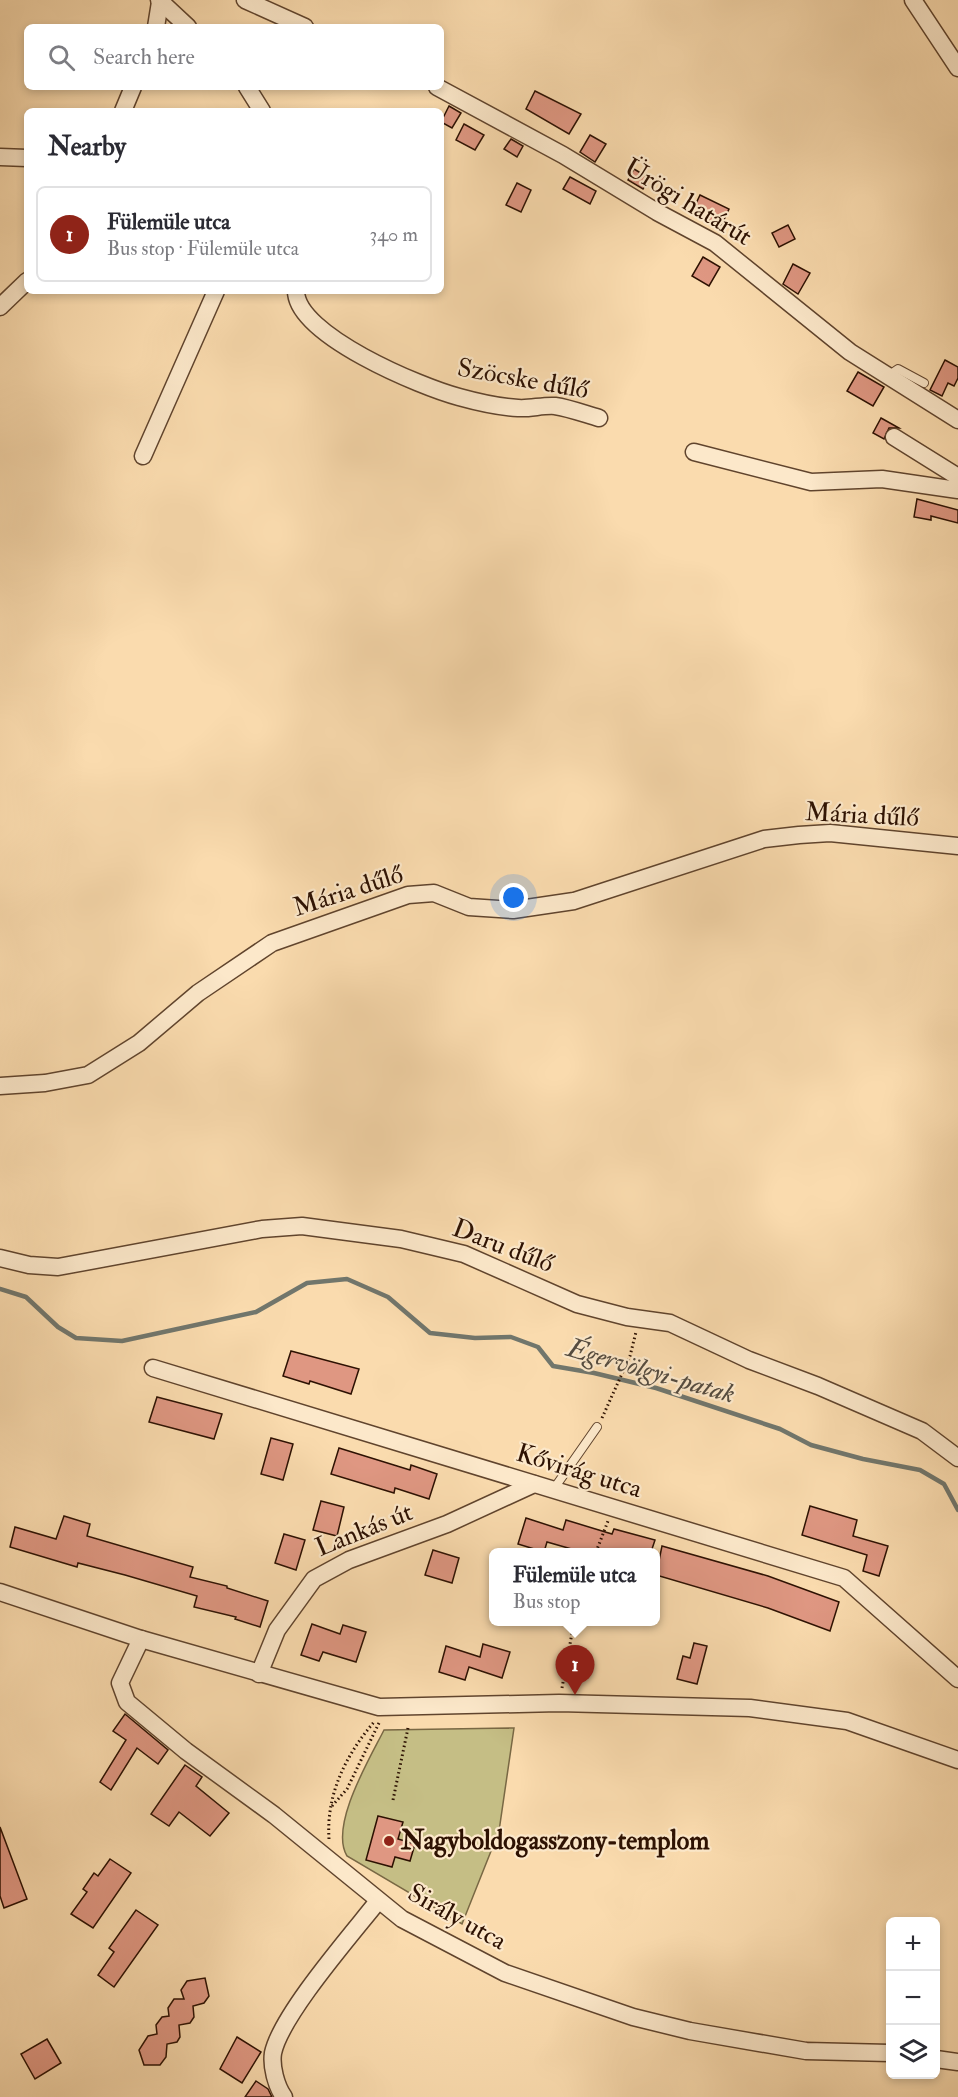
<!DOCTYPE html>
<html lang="en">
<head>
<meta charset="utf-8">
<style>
	:root { --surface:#fff; --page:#f2f2f3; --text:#2b2b33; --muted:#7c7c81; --line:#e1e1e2; --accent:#8f2418 }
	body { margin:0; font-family:"IM FELL Double Pica",serif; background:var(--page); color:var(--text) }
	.controls { position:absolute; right:18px; bottom:18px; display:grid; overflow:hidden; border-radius:9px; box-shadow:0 3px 9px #0003 }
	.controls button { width:54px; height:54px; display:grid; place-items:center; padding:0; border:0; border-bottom:2px solid var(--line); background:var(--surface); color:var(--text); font:30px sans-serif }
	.you { position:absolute; left:514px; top:898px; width:21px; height:21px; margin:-15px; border:4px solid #fff; border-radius:50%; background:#1a73e8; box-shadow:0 0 0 9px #1a73e833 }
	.badge { display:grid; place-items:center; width:39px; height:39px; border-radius:50%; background:var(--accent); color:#fff; font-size:20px; font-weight:700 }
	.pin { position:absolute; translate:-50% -50px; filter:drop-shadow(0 2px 3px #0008) }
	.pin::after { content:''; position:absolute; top:32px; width:21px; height:18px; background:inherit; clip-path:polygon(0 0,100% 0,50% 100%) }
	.popup { position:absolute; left:489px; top:1548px; width:171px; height:78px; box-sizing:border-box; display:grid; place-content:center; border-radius:9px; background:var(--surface); filter:drop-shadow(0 2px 4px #0005); font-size:20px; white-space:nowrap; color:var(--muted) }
	.popup b { font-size:22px; color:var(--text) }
	.popup::after { content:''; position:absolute; left:50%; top:100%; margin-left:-12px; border:12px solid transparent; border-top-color:var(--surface) }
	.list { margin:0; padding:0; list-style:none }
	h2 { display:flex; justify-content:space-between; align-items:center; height:78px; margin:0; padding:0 24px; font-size:26px }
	h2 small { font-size:20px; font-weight:400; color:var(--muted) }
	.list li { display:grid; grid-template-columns:39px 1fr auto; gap:18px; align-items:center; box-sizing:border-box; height:96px; margin:0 12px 12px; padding:0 12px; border:2px solid var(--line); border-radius:9px }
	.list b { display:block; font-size:22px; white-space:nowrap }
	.list p { margin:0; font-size:20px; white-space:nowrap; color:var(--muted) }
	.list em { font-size:20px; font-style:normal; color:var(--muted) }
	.icon { flex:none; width:33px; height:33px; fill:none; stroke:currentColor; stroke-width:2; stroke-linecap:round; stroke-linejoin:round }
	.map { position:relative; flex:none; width:958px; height:2097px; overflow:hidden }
	.search { position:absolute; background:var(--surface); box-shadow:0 3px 9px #0003; left:24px; top:24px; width:420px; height:66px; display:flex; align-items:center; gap:15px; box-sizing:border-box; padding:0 21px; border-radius:9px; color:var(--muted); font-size:22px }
	.panel { position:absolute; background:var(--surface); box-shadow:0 3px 9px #0003; left:24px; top:108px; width:420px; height:186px; border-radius:9px }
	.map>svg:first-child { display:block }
	.green { fill:#c5be85; stroke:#796844; stroke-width:1.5 }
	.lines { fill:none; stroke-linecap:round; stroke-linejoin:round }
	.stream { stroke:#71766c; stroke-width:4.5 }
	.building { fill:#df9782; stroke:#2d1102; stroke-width:1.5 }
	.lane-casing { stroke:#60442d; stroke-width:10 }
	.street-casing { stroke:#60442d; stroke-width:19 }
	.path { stroke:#2d1102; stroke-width:3; stroke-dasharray:1.5 3; stroke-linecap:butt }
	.lane { stroke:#fce8ca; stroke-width:8 }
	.street { stroke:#fce8ca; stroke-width:16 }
	.poi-dot { fill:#8f2418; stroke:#fce8ca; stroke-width:2 }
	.labels { text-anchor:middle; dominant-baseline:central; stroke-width:4.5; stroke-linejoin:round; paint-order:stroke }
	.street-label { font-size:26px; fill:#2d1102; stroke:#fce8ca }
	.poi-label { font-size:26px; font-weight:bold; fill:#2d1102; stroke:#fce8ca; text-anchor:start }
	.water-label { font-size:27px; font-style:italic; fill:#554c40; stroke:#fce8ca }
</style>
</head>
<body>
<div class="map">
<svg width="958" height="2097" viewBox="0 0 958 2097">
	<rect width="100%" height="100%" fill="#fadbae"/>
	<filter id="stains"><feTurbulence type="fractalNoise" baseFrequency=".00333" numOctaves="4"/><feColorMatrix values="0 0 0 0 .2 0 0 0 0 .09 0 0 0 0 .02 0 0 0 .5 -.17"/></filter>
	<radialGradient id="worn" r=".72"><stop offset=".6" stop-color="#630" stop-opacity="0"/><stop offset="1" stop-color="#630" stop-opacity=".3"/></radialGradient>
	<path class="green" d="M514 1728 499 1831 462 1924 347 1856C329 1826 370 1758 384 1730Z"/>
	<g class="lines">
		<path class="stream" d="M0 1289 26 1297 58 1327 76 1338 122 1341 256 1312 307 1283 347 1279 388 1297 430 1333 475 1338 511 1337 538 1347 553 1366 594 1373 656 1388 780 1429 811 1445 863 1459 920 1470 944 1484 958 1510"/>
	</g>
	<g class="building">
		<path d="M535 91 581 114 569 134 526 109Z"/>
		<path d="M449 106 461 113 452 128 441 122Z"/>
		<path d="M464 124 484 135 475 150 456 140Z"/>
		<path d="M590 135 606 144 595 162 580 152Z"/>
		<path d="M511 139 523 146 517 157 504 149Z"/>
		<path d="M634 169 649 178 643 189 628 180Z"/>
		<path d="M570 177 596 191 590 204 563 189Z"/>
		<path d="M517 183 531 190 521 212 506 205Z"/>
		<path d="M700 195 729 209 721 226 692 212Z"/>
		<path d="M788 225 795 239 779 247 772 233Z"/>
		<path d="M703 257 720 267 709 286 692 276Z"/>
		<path d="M793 264 810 273 798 294 783 284Z"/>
		<path d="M945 360 958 367V378L954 386 948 383 942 396 930 390Z"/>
		<path d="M858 372 884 387 873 406 847 391Z"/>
		<path d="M881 418 899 428H889L884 439 873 433Z"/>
		<path d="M917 499 958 510V523L931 516V520L914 517Z"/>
		<path d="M291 1351 359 1369 351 1394 310 1381 309 1384 283 1376Z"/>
		<path d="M157 1397 222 1414 214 1439 149 1422Z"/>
		<path d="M271 1438 293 1444 283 1480 261 1474Z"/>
		<path d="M339 1448 410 1470 411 1465 437 1474 429 1499 395 1488 394 1493 331 1474Z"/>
		<path d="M321 1501 344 1507 337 1536 313 1530Z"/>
		<path d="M810 1506 857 1520 853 1536 888 1546 879 1576 863 1571 867 1555 802 1535Z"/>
		<path d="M64 1516 90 1524 87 1536 193 1567 190 1577 227 1586V1588L268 1601 260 1627 235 1619 236 1617 194 1607 197 1596 125 1575 78 1563 77 1567 10 1547 15 1527 56 1539Z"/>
		<path d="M526 1518 563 1530 566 1520 612 1534 614 1529 655 1540 651 1552H582L547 1542 544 1552 518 1544Z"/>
		<path d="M284 1534 305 1540 296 1570 275 1563Z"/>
		<path d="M662 1546 768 1576 839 1602 830 1631 768 1608 656 1575Z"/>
		<path d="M433 1550 459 1558 452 1583 425 1575Z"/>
		<path d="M312 1624 340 1634 343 1625 366 1632 356 1662 323 1652 319 1661 301 1655Z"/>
		<path d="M694 1643 707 1646 697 1684 677 1679 683 1656 690 1658Z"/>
		<path d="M483 1644 510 1652 502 1678 469 1667 465 1680 439 1672 446 1646 480 1657Z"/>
		<path d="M125 1714 168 1750 158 1764 137 1748 111 1790 100 1782 126 1740 113 1731Z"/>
		<path d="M185 1765 202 1777 196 1786 229 1813 210 1836 179 1812 169 1826 151 1814Z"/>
		<path d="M378 1816 403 1822 398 1839 415 1844 410 1861 395 1857 392 1867 366 1860Z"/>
		<path d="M0 1827 27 1899 4 1908 0 1896Z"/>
		<path d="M110 1859 131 1873 93 1928 71 1914 87 1892 83 1889 94 1873 98 1876Z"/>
		<path d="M136 1910 158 1925 114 1987 98 1975 114 1952 109 1948Z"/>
		<path d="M205 1978 209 1996 204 2003 193 2006 194 2017 190 2023 179 2025 180 2037 177 2042 167 2044 166 2057 160 2065H144L139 2050 148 2036 157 2034 156 2025 162 2017 169 2016 168 2008 174 1999H184L181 1990 187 1981Z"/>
		<path d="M237 2037 261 2052 242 2083 220 2069Z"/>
		<path d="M47 2039 61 2063 35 2079 21 2054Z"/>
		<path d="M256 2081 268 2089 272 2097H245Z"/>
	</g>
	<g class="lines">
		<g class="lane-casing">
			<g id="lane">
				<path d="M888 376 898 369 924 383"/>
				<path d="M553 1490 597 1427"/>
			</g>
		</g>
		<g class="street-casing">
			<g id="street">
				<path d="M159 0 188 27"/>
				<path d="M245 0 305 27"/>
				<path d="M913 0 958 68"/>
				<path d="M156 27 160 2"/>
				<path d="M247 87 262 111"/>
				<path d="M437 87 563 155 657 212 715 243 850 352 958 420"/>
				<path d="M123 111 133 87"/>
				<path d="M0 157 27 158"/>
				<path d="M296 291C296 335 421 387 459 397 477 402 499 407 518 408 530 409 543 405 555 406 569 408 585 414 599 418"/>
				<path d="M0 307 27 281"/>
				<path d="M894 437 958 477"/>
				<path d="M694 452 811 482 882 479 958 490"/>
				<path d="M143 456 216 291"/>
				<path d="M0 1086 45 1083 88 1075 139 1043 198 993 272 943 408 895 434 893 469 907 513 910 574 901 764 839 799 835 830 833 958 846"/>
				<path d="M0 1258 29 1265 58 1267 262 1229 302 1226 401 1239 464 1254 577 1304 627 1317 670 1323 749 1360 818 1386 922 1431 958 1458"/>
				<path d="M153 1368 844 1578 958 1679"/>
				<path d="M0 1592 141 1639 379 1707 559 1703 750 1708 847 1721 958 1760"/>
				<path d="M141 1639 120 1683 127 1702 186 1751 274 1815 402 1919 505 1973 633 2017 690 2031 806 2051 890 2053"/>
				<path d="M259 1674 277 1630 314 1579 349 1560 447 1524 534 1484"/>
				<path d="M936 2059 958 2062"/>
				<path d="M284 2097C276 2086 271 2066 273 2053 281 2015 352 1934 378 1901"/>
			</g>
		</g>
		<g class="path">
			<path d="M602 1418 630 1356 636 1332"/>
			<path d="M596 1552 608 1521"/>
			<path d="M562 1688 574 1622"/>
			<path d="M393 1800 408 1728"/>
			<path d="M332 1806 347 1789 379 1723"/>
			<path d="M329 1839C326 1794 346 1755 374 1722"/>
		</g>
		<use href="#lane" class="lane"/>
		<use href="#street" class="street"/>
	</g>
	<circle class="poi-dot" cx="389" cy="1841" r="6"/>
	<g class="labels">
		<g class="street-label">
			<text transform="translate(688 202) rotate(31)">Ürögi határút</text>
			<text transform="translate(523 379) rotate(10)">Szöcske dűlő</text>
			<text transform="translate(862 815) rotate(3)">Mária dűlő</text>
			<text transform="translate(348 891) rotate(-18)">Mária dűlő</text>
			<text transform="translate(503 1246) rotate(21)">Daru dűlő</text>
			<text transform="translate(579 1471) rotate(17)">Kővirág utca</text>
			<text transform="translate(364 1530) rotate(-22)">Lankás út</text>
			<text transform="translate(457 1917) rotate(29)">Sirály utca</text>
		</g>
		<g class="poi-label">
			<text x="401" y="1841">Nagyboldogasszony-templom</text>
		</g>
		<g class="water-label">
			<text transform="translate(651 1371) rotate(16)">Égervölgyi-patak</text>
		</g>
	</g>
	<rect width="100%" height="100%" filter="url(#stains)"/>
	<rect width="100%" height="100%" fill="url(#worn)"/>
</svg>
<div class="controls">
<button>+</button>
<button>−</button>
<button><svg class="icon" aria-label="layers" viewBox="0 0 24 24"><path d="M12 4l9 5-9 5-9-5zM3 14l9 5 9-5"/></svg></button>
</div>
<div class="you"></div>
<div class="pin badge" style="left:575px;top:1695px">1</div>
<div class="popup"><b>Fülemüle utca</b>Bus stop</div>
<div class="search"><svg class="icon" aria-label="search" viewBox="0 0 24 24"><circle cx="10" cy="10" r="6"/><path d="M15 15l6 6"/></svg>Search here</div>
<section class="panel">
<h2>Nearby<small></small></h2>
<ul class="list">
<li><span class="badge">1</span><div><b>Fülemüle utca</b><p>Bus stop · Fülemüle utca</p></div><em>340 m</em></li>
</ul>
</section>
</div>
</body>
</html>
